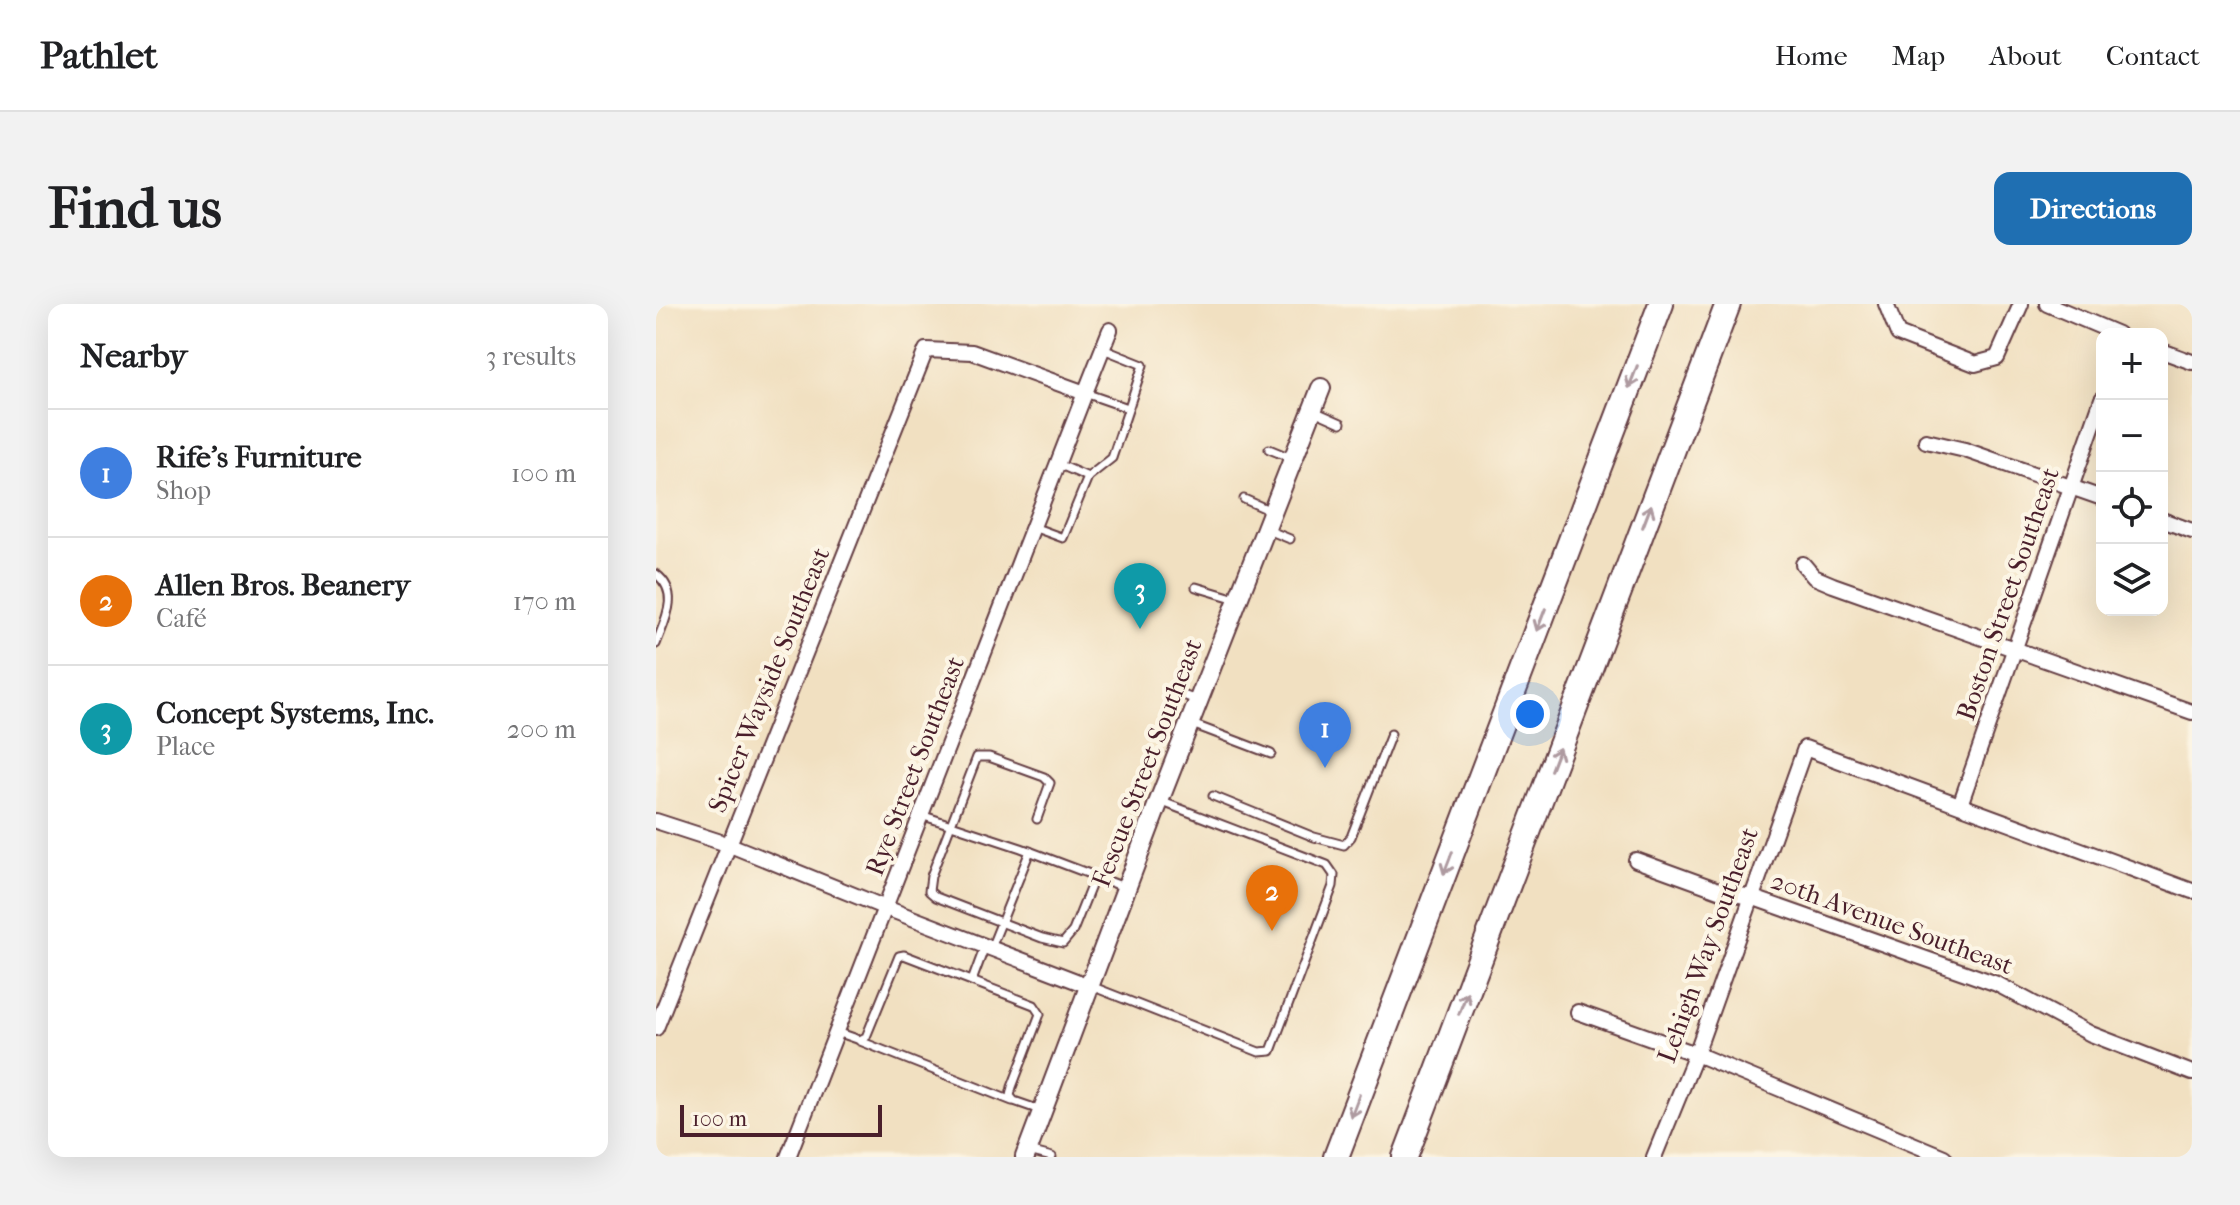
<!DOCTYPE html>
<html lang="en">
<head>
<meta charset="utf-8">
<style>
	:root { --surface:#fff; --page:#f2f2f2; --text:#202124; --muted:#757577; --line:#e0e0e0; --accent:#1f6fb2 }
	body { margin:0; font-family:"IM FELL French Canon",serif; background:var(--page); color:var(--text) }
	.controls { position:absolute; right:24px; top:24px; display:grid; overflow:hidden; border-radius:16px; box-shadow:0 8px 32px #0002 }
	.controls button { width:72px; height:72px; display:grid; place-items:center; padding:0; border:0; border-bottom:2px solid var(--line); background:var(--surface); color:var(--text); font:40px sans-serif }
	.scale { position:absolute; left:24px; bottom:20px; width:202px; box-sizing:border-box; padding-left:8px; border:4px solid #4a1f2b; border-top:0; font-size:22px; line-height:28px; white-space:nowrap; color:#4a1f2b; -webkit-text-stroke:6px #fcf5e5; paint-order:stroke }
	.you { position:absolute; left:874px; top:410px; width:28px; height:28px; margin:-20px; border:6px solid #fff; border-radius:50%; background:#1a73e8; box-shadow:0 0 0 12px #1a73e833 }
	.badge { display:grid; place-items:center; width:52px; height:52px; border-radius:50%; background:var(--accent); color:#fff; font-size:26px; font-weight:700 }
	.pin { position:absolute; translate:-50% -66px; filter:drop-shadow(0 2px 4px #0008) }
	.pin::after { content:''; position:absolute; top:42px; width:28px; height:24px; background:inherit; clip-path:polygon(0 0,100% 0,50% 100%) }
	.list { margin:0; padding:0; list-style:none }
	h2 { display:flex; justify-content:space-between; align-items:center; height:104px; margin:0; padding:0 32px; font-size:34px }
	h2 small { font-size:26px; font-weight:400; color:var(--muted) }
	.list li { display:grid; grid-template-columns:52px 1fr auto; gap:24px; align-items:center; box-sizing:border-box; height:128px; padding:0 32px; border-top:2px solid var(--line) }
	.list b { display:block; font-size:30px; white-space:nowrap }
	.list p { margin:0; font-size:26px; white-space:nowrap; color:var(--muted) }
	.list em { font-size:26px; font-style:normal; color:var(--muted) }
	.icon { flex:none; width:44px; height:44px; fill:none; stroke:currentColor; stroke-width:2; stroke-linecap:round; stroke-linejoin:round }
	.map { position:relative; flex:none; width:1536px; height:853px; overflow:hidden; border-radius:16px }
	header { display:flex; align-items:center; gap:48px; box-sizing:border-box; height:112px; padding:0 40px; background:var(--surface); border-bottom:2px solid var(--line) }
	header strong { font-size:38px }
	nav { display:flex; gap:44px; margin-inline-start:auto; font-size:28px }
	.intro { display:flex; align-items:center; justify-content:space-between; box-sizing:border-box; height:192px; padding:0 48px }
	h1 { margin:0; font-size:56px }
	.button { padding:20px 36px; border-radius:16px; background:var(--accent); color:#fff; font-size:28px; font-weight:700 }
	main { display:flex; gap:48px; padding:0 48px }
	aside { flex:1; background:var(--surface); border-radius:16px; box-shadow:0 8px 32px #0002 }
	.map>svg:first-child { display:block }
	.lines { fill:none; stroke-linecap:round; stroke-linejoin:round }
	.lane-casing { stroke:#633c42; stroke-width:11 }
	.street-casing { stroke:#633c42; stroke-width:18 }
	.secondary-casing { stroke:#633c42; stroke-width:22 }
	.highway-casing { stroke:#633c42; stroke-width:28 }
	.lane { stroke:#fff; stroke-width:7 }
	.street { stroke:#fff; stroke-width:14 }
	.secondary { stroke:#fff; stroke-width:18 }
	.highway { stroke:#fff; stroke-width:24 }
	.oneway { stroke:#ae9aa0 }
	.labels { text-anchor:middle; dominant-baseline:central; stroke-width:8; stroke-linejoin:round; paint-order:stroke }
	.street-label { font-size:26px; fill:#4a1f2b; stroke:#fcf5e5 }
</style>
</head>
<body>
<header>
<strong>Pathlet</strong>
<nav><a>Home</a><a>Map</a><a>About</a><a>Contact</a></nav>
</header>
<div class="intro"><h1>Find us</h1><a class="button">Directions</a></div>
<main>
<aside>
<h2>Nearby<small>3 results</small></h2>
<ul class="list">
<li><span class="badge" style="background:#3f7fe0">1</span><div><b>Rife’s Furniture</b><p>Shop</p></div><em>100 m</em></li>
<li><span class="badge" style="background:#e8710a">2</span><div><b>Allen Bros. Beanery</b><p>Café</p></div><em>170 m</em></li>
<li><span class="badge" style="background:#0f9aa8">3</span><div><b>Concept Systems, Inc.</b><p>Place</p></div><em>200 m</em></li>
</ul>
</aside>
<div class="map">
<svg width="1536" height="853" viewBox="0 0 1536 853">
	<rect width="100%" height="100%" fill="#fcf5e5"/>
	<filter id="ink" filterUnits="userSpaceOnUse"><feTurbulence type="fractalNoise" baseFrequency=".0125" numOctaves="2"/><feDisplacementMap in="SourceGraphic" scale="16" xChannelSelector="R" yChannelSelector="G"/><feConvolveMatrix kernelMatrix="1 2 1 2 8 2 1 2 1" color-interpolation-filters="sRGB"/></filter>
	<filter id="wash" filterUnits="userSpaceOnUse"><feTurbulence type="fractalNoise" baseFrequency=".006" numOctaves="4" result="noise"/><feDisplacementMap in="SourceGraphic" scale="32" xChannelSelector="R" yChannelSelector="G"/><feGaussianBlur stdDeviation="1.8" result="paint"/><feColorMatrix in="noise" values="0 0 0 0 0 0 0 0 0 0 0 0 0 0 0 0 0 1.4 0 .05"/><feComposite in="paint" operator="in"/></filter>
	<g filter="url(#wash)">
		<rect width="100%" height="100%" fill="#f1e0c1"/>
	</g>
	<g filter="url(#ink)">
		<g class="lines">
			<g class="lane-casing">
				<g id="lane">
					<path d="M429 89 472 104"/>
					<path d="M658 107 685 119"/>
					<path d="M613 145 635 154"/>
					<path d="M432 173 456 154 487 61 447 45"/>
					<path d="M588 195 615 207"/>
					<path d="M377 223 407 234 432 173 402 160"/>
					<path d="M612 226 634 235"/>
					<path d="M0 270C25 289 9 316 0 340"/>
					<path d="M540 283 580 295"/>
					<path d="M517 387 540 396"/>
					<path d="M536 420 615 450"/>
					<path d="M557 492 658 533 688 541 695 533 735 430"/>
					<path d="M265 511 365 544 468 583"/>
					<path d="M381 515 394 479 388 473 333 453H321L275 572 273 587 280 593 386 634 407 639 417 627 439 572"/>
					<path d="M335 644 374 547"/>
					<path d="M316 677 329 642"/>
					<path d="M435 682 603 748 615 747 677 582 678 571 671 561 504 497"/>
					<path d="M181 728 204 736 210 733 243 652 248 651 378 701 384 710 356 783 354 792 358 797 384 806"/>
					<path d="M204 737 356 797"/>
					<path d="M373 847 396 853"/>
				</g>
			</g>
			<g class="street-casing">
				<g id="street">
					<path d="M1230 0 1242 30 1319 60 1341 54 1365 0"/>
					<path d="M1391 0 1462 30"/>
					<path d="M1506 47 1536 58"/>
					<path d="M1270 137 1309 146 1446 194"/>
					<path d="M1506 216 1536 227"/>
					<path d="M1147 260 1158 273 1177 281 1536 408"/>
					<path d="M1304 501 1446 95"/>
					<path d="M0 517 74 541 230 604 433 682"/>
					<path d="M980 556 1068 588 1095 593 1341 680 1435 730 1536 769"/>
					<path d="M922 708 1040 750 1288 853"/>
					<path d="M0 724 270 46 316 48 429 89 454 26"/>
					<path d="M132 853 429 89"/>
					<path d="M998 853 1040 750 1149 444 1536 587"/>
				</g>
			</g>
			<g class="secondary-casing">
				<path id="secondary" d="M369 853 503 497 665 84"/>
			</g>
			<g class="highway-casing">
				<g id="highway">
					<path d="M680 853 1005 0"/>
					<path d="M749 853 1072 0"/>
				</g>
			</g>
			<use href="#lane" class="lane"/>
			<use href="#street" class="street"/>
			<use href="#secondary" class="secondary"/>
			<use href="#highway" class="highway"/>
		</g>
		<defs><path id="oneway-shaft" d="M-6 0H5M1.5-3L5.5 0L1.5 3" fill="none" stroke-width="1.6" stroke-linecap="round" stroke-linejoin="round" transform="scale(2)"/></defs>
		<g class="oneway">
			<use href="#oneway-shaft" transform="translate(977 73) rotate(111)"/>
			<use href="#oneway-shaft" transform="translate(991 212) rotate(-69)"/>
			<use href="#oneway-shaft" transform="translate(885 316) rotate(111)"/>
			<use href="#oneway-shaft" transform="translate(899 455) rotate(-69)"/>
			<use href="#oneway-shaft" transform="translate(792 559) rotate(111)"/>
			<use href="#oneway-shaft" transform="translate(807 699) rotate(-69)"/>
			<use href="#oneway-shaft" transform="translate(699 802) rotate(111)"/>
		</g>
	</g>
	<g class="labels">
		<g class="street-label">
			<text transform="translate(1352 290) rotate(-71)">Boston Street Southeast</text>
			<text transform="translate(113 376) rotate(-68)">Spicer Wayside Southeast</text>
			<text transform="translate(491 459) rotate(-69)">Fescue Street Southeast</text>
			<text transform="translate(259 462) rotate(-69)">Rye Street Southeast</text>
			<text transform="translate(1236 619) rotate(20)">20th Avenue Southeast</text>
			<text transform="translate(1052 641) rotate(-70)">Lehigh Way Southeast</text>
		</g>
	</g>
</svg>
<div class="controls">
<button>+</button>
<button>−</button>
<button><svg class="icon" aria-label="locate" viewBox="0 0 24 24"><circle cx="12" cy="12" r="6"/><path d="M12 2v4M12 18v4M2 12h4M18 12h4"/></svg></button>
<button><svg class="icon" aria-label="layers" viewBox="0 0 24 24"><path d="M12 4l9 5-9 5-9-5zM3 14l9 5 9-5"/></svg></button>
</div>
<div class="scale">100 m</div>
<div class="you"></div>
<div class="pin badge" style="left:669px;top:464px;background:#3f7fe0">1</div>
<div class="pin badge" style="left:616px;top:627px;background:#e8710a">2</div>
<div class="pin badge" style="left:484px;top:325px;background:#0f9aa8">3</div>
</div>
</main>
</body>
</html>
